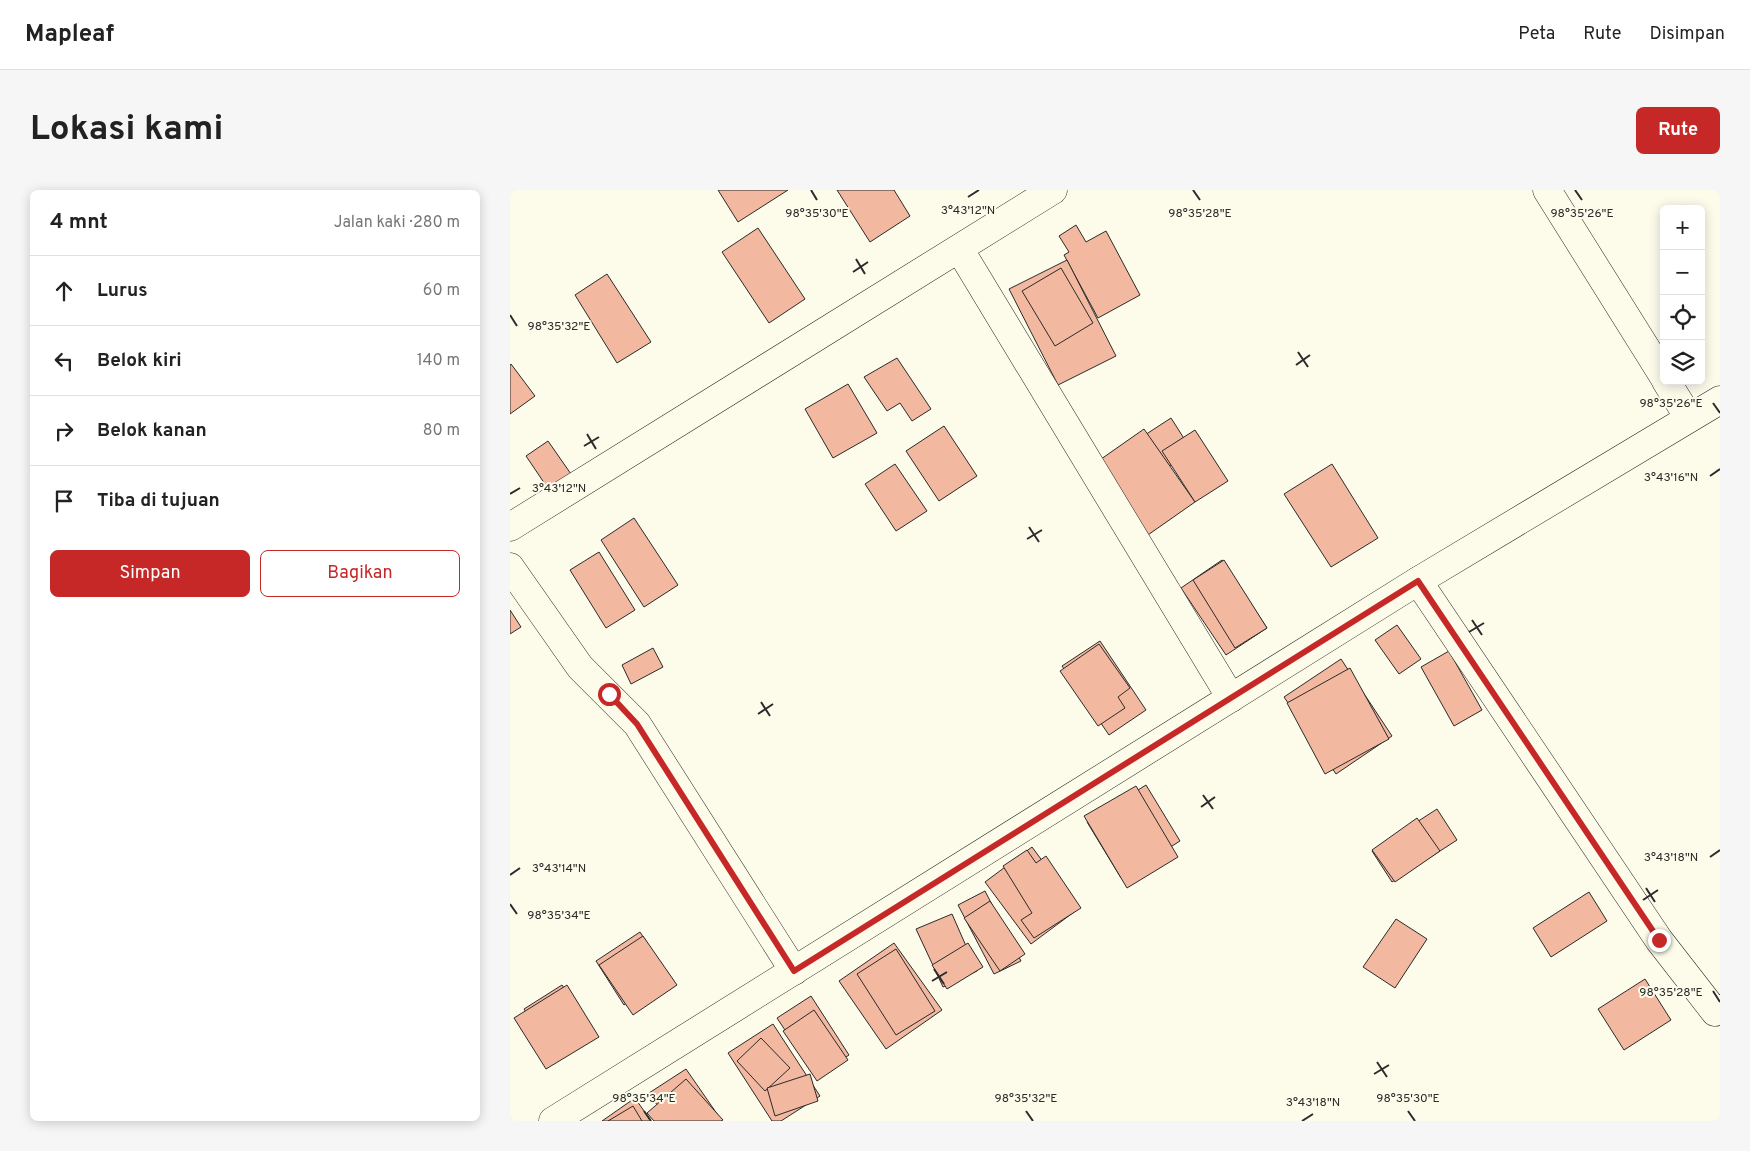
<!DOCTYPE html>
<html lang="id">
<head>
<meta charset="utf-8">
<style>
	:root { --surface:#fff; --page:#f6f6f6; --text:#222; --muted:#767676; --line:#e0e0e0; --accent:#c62828 }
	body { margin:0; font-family:Overpass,sans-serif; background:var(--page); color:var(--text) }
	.controls { position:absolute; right:15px; top:15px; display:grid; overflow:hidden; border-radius:8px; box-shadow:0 2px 12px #0003 }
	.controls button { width:45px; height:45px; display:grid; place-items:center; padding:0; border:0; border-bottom:1px solid var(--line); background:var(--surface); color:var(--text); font:25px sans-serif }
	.stop { position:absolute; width:15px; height:15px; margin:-11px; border:4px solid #c62828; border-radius:50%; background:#fff }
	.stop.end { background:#c62828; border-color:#fff; box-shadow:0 1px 5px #0008 }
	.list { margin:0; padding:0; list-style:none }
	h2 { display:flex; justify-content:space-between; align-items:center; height:65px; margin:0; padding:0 20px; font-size:21px }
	h2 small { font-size:16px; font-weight:400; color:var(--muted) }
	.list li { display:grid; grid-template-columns:32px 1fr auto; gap:15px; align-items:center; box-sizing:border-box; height:70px; padding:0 20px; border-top:1px solid var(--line) }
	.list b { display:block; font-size:19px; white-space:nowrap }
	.list em { font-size:16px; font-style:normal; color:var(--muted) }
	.actions { display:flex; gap:10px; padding:15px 20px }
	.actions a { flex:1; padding:11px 0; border:1px solid var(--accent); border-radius:8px; text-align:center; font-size:18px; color:var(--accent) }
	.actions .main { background:var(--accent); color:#fff }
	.icon { flex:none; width:28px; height:28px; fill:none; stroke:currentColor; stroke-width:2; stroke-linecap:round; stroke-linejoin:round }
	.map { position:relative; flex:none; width:1210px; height:931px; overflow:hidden; border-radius:8px }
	header { display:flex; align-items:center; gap:30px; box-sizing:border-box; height:70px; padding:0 25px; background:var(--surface); border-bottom:1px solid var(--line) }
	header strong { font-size:24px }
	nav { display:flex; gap:28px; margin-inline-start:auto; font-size:18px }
	.intro { display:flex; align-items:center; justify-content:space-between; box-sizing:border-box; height:120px; padding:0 30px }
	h1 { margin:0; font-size:35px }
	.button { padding:12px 22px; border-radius:8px; background:var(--accent); color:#fff; font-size:18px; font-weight:700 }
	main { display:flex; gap:30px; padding:0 30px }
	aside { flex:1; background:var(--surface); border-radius:8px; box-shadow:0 2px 12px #0003 }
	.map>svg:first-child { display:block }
	.building { fill:#f2b8a0; stroke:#2b2b2b }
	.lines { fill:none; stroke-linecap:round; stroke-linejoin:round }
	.minor-casing { stroke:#2b2b2b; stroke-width:29 }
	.minor { stroke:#fdfbea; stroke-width:28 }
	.route { stroke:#c62828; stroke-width:6 }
	.ticks { fill:none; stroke:#2b2b2b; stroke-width:2 }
	.ticks-label { font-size:12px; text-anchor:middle; fill:#2b2b2b; stroke:#fdfbea; stroke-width:4; stroke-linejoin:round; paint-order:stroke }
</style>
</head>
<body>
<header>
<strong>Mapleaf</strong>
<nav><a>Peta</a><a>Rute</a><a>Disimpan</a></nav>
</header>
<div class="intro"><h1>Lokasi kami</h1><a class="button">Rute</a></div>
<main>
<aside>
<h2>4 mnt<small>Jalan kaki · 280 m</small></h2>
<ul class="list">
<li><svg class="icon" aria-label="ahead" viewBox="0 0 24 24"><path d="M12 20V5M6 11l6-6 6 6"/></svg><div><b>Lurus</b></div><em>60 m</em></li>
<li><svg class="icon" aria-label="left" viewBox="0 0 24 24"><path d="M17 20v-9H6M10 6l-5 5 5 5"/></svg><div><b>Belok kiri</b></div><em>140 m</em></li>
<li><svg class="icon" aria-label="right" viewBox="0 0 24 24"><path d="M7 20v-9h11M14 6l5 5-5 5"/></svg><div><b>Belok kanan</b></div><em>80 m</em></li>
<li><svg class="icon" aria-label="arrive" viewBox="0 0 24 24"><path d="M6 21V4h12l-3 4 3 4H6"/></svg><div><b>Tiba di tujuan</b></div></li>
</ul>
<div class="actions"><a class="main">Simpan</a><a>Bagikan</a></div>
</aside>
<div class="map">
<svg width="1210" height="931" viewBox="0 0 1210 931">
	<rect width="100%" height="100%" fill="#fdfbea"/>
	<g class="building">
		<path d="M208 0H278L228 32Z"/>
		<path d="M327 0H384L400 26 360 52Z"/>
		<path d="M566 35 576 52 596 41 630 105 588 128 554 65 559 62 549 46Z"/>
		<path d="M248 38 295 109 259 133 212 62Z"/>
		<path d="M557 70 606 166 548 195 499 99Z"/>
		<path d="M551 78 583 133 545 156 512 101Z"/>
		<path d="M97 84 141 152 107 173 65 105Z"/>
		<path d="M387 168 421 219 402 231 390 213 377 221 354 187Z"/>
		<path d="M1 174 25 206 0 224V175Z"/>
		<path d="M338 194 367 243 323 268 295 219Z"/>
		<path d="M661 228 682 261 617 304 595 271Z"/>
		<path d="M434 236 467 286 429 311 396 261Z"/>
		<path d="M634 239 685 312 635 347 584 274Z"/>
		<path d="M685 240 718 291 685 312 652 261Z"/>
		<path d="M38 251 61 284 39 300 16 266Z"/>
		<path d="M385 274 417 321 386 341 355 294Z"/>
		<path d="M822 274 868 348 821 377 774 304Z"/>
		<path d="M124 328 168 395 134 417 91 350Z"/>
		<path d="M89 362 125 420 96 438 60 380Z"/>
		<path d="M712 370 757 438 716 465 671 398Z"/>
		<path d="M714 370 757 438 725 458 683 390Z"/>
		<path d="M0 420 11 437 0 444Z"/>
		<path d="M887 435 911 469 889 484 865 450Z"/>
		<path d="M590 451 636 520 599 545 552 476Z"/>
		<path d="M589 454 620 498 608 507 615 518 588 536 550 481Z"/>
		<path d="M143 458 153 477 121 494 112 475Z"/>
		<path d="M939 461 972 520 944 536 911 477Z"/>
		<path d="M831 469 882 546 826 584 774 507Z"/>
		<path d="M840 478 879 549 815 584 777 513Z"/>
		<path d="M636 595 670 651 611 688 577 632Z"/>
		<path d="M626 596 668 667 617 698 574 626Z"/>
		<path d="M927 619 947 650 882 692 862 661Z"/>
		<path d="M907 628 930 661 885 692 862 660Z"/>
		<path d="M522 657 568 719 521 754 475 692Z"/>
		<path d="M517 660 526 673 536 666 571 718 524 748 511 730 522 723 493 676Z"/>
		<path d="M475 701 511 771 484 784 448 715Z"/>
		<path d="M1079 702 1097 731 1041 767 1023 738Z"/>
		<path d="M480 711 515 764 490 781 454 728Z"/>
		<path d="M442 724 467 781 433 797 406 739Z"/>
		<path d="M886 729 917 749 885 798 853 777Z"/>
		<path d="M130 742 158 786 114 815 86 771Z"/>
		<path d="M133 746 167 795 123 825 89 775Z"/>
		<path d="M384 753 432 820 376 859 329 791Z"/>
		<path d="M458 753 473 777 437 799 422 775Z"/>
		<path d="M386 759 425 821 386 845 347 784Z"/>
		<path d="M1135 789 1161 830 1114 860 1088 819Z"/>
		<path d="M52 795 86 848 47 871 14 819Z"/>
		<path d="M57 795 89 847 36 879 4 828Z"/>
		<path d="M301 806 339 865 306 887 267 828Z"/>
		<path d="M304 820 338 870 307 891 273 841Z"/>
		<path d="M263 834 310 906 271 931H262L218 863Z"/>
		<path d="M251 848 280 878 255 901 227 871Z"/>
		<path d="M176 879 212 931H158L139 903Z"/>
		<path d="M300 884 308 911 265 926 257 898Z"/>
		<path d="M176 889 213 930 211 931H144L137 923Z"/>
		<path d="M125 908 141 931H92Z"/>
		<path d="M123 916 132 931H98Z"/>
	</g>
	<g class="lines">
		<g class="minor-casing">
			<g id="minor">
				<path d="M1037 0 1154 187"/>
				<path d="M450 60 721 508"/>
				<path d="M1156 191 1179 228"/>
				<path d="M0 337 543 0"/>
				<path d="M0 377 70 477 127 534 284 781"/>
				<path d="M908 391 1149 750 1205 822 1210 819"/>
				<path d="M43 931 908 391 1210 210"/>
			</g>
		</g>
		<use href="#minor" class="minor"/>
	</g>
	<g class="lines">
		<path class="route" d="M99 504 127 534 284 781 908 391 1149 750"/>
	</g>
	<path class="ticks" d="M301 0 307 10M683 0 690 10M1065 0 1072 10M458 7 469 0M346 69 355 84M343 82 358 72M0 125 7 136M788 162 798 177M786 175 800 165M1203 213 1210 223M77 244 86 259M74 256 89 247M1200 286 1210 279M0 304 10 298M519 337 529 352M517 349 532 340M962 430 972 445M959 442 974 433M251 512 260 526M248 524 263 514M693 605 703 619M691 617 705 607M1200 667 1210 660M0 685 10 678M1136 698 1145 712M1133 710 1148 700M0 714 7 724M424 779 434 794M422 791 437 782M1203 801 1210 812M867 872 877 887M864 884 879 875M134 921 141 931M516 921 523 931M898 921 905 931M792 931 803 924"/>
	<g class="ticks-label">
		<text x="458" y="24">3°43'12"N</text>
		<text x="307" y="27">98°35'30"E</text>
		<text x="690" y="27">98°35'28"E</text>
		<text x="1072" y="27">98°35'26"E</text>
		<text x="49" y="140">98°35'32"E</text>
		<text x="1161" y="217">98°35'26"E</text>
		<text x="1161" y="291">3°43'16"N</text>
		<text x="49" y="302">3°43'12"N</text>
		<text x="1161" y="671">3°43'18"N</text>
		<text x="49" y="682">3°43'14"N</text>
		<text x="49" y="729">98°35'34"E</text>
		<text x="1161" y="806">98°35'28"E</text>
		<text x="134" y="912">98°35'34"E</text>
		<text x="516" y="912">98°35'32"E</text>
		<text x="898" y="912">98°35'30"E</text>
		<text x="803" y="916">3°43'18"N</text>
	</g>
</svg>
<div class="controls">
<button>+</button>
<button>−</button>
<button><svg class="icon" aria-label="locate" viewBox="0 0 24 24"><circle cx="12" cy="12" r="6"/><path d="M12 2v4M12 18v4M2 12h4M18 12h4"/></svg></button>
<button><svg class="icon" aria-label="layers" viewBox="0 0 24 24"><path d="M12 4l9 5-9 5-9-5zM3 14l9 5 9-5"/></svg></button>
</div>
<div class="stop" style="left:99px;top:504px"></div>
<div class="stop end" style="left:1149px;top:750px"></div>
</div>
</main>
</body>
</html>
